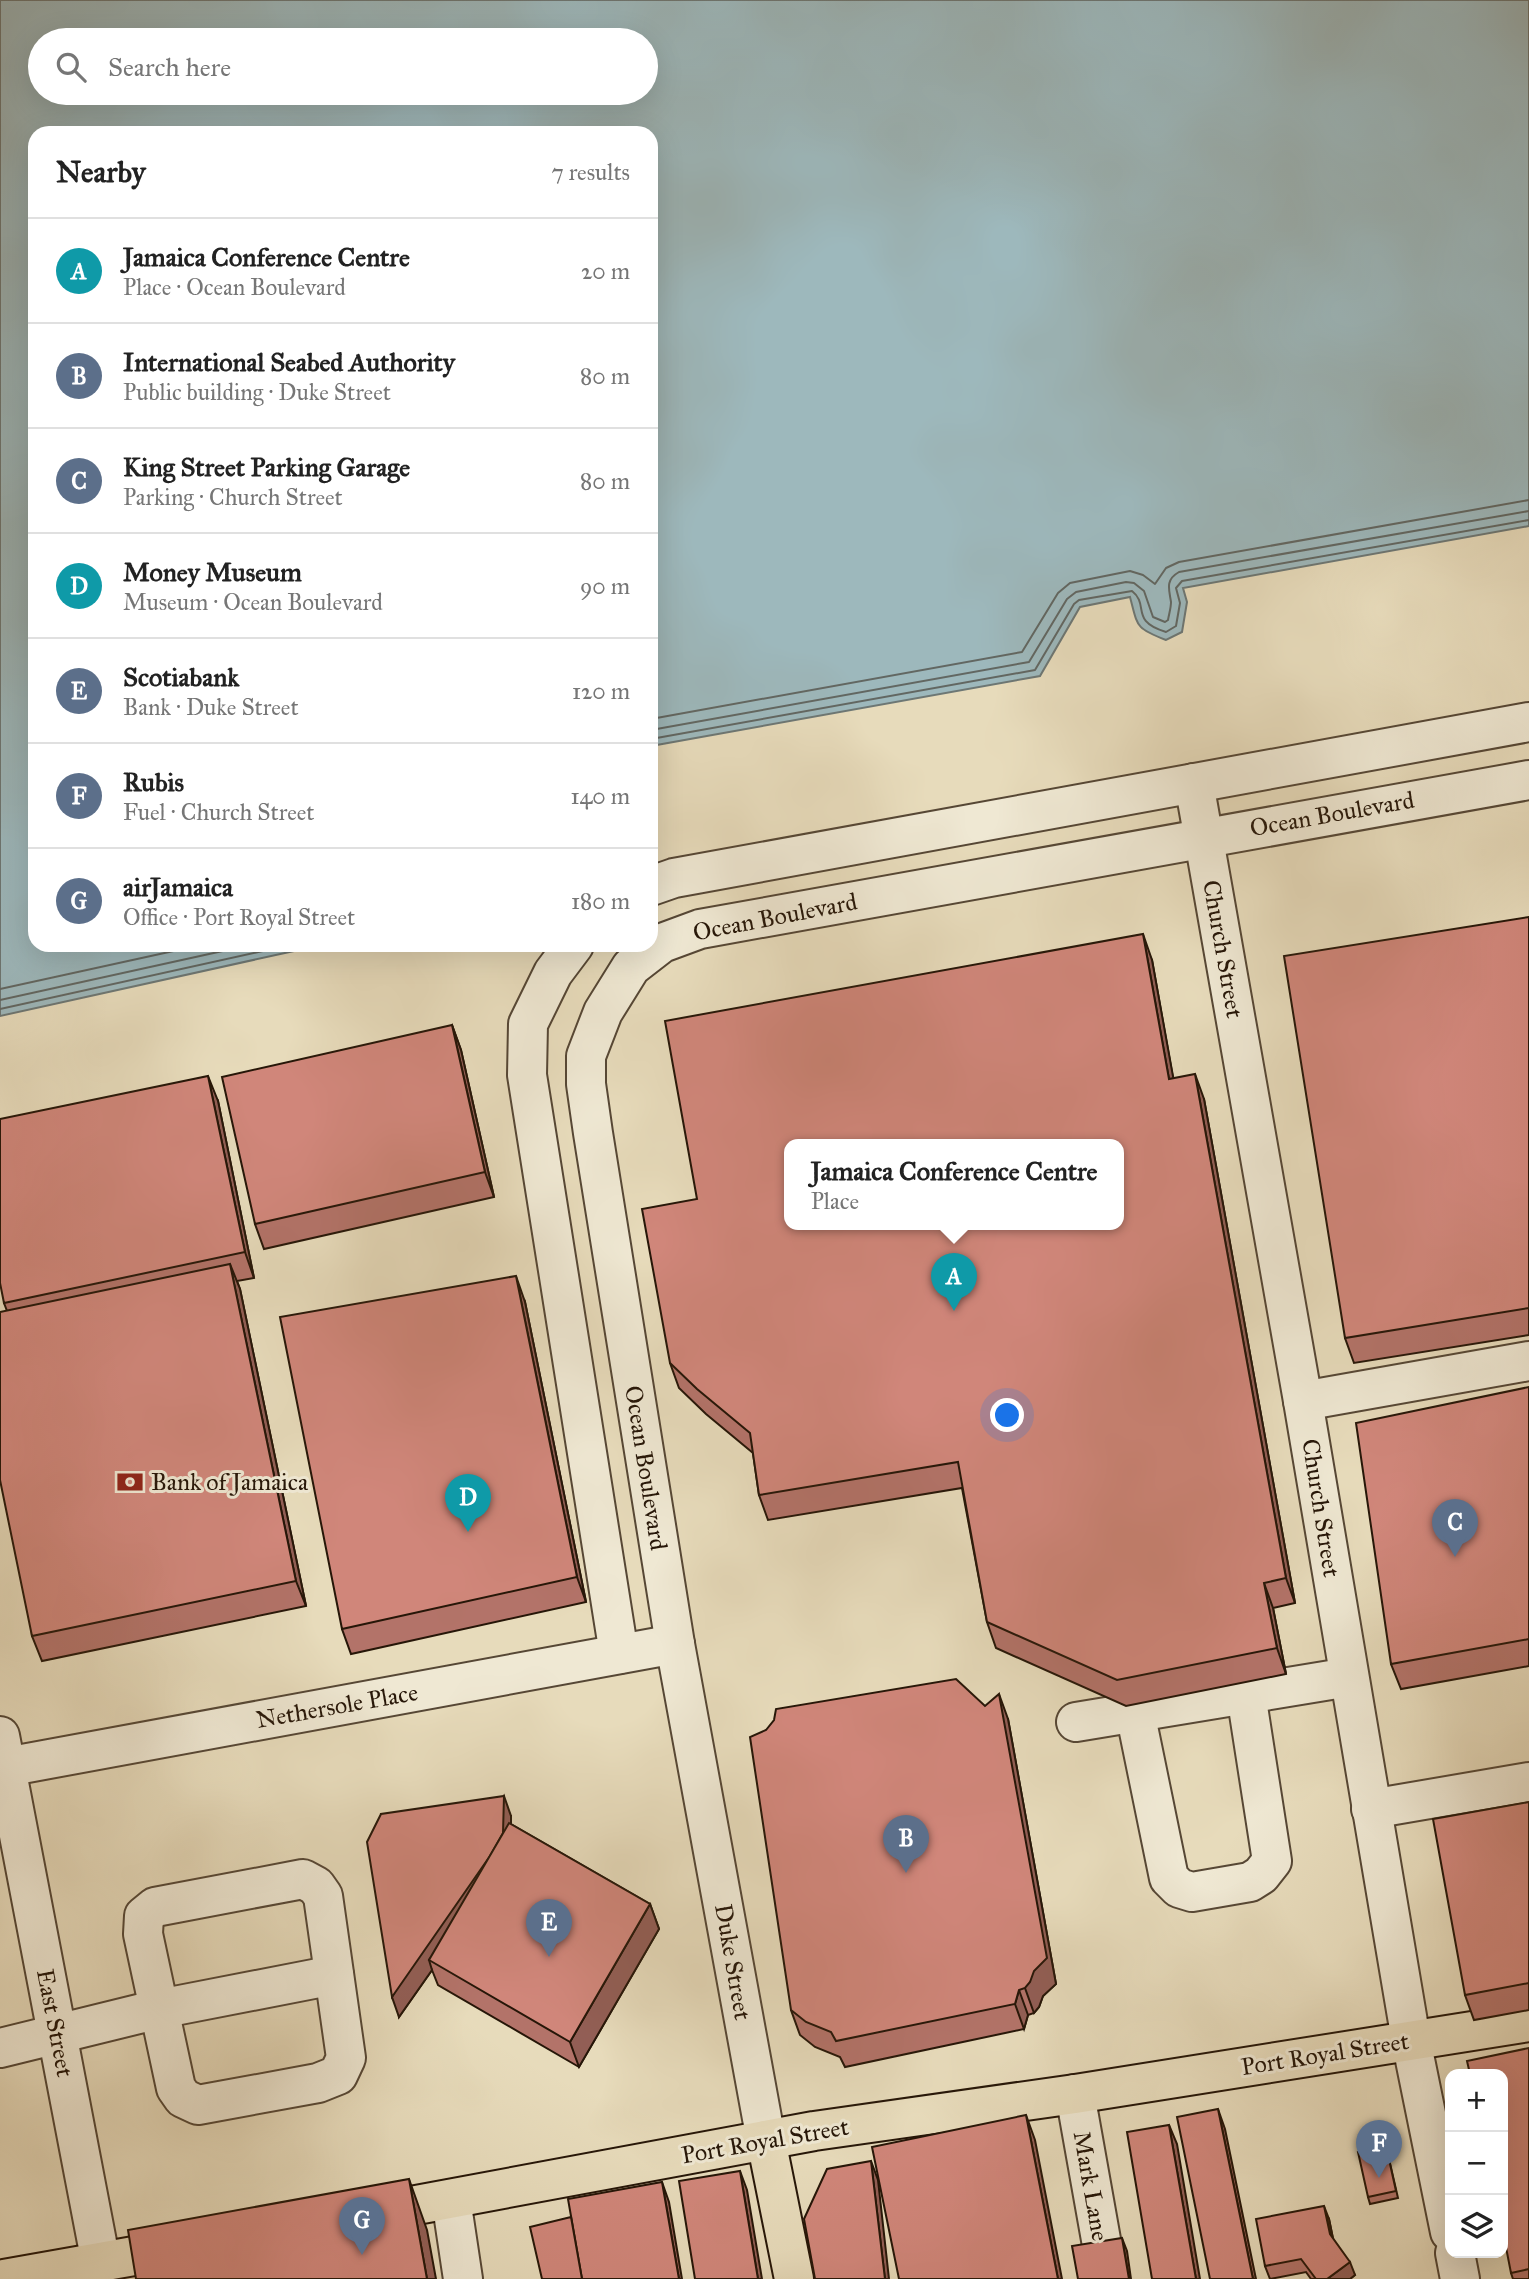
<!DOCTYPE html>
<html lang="en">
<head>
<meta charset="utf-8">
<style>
	:root { --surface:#fff; --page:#f2f2f2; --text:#222; --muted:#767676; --line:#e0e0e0; --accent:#8f2418 }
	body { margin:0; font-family:"IM FELL Great Primer",serif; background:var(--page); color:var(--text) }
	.controls { position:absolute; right:21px; bottom:21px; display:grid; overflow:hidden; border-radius:14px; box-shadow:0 7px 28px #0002 }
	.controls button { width:63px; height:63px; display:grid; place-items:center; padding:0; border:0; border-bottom:2px solid var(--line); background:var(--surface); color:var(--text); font:35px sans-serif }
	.you { position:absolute; left:1008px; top:1416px; width:24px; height:24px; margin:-18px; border:5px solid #fff; border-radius:50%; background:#1a73e8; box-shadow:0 0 0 10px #1a73e833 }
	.badge { display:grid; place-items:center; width:46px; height:46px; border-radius:50%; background:var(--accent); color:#fff; font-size:23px; font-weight:700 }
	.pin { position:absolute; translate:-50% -58px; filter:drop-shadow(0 2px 4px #0008) }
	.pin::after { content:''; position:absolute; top:37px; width:24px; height:21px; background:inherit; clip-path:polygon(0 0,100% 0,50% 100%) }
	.popup { position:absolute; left:784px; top:1139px; width:340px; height:91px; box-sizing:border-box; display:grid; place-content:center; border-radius:14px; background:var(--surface); filter:drop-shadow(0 2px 5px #0005); font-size:23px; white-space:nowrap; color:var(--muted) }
	.popup b { font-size:26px; color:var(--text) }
	.popup::after { content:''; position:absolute; left:50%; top:100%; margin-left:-14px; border:14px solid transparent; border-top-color:var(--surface) }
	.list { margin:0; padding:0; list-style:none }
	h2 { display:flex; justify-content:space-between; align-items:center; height:91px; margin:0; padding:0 28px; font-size:30px }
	h2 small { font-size:23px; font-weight:400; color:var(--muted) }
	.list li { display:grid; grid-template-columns:46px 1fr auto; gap:21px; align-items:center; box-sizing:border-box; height:105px; padding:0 28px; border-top:2px solid var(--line) }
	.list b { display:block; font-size:26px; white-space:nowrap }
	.list p { margin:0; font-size:23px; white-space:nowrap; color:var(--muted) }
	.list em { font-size:23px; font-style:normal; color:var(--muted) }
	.icon { flex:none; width:38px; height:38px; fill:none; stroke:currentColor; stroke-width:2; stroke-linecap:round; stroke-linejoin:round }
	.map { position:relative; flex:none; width:1529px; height:2279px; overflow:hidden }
	.search { position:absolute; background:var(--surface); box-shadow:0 7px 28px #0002; left:28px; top:28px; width:630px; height:77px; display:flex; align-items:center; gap:18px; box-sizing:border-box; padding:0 24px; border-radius:38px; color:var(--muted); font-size:26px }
	.panel { position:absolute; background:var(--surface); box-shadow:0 7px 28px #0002; left:28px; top:126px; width:630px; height:826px; border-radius:21px }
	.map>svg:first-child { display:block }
	.water { fill:#9db8bc; stroke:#6d7774; stroke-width:2; fill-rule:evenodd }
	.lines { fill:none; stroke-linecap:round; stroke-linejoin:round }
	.shore { stroke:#626762; stroke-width:2 }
	.minor-casing { stroke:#564735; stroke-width:42 }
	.major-casing { stroke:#261608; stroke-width:42 }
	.highway-casing { stroke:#261608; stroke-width:42 }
	.minor { stroke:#efe8d3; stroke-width:38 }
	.major { stroke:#e7dbbb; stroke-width:38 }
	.highway { stroke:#e7dbbb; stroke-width:38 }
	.wall { fill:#b37369; stroke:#261608; stroke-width:2 }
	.shaded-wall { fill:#925e55; stroke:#261608; stroke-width:2 }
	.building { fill:#d0867a; stroke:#261608; stroke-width:2; fill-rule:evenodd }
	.labels { text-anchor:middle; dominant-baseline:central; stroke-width:6; stroke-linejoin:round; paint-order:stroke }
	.street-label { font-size:24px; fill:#261608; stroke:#efe8d3 }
	.poi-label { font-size:24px; fill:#261608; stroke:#efe8d3; text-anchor:start }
</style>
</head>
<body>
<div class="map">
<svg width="1529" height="2279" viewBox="0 0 1529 2279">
	<rect width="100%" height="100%" fill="#e7dbbb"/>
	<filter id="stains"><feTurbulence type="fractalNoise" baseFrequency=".00286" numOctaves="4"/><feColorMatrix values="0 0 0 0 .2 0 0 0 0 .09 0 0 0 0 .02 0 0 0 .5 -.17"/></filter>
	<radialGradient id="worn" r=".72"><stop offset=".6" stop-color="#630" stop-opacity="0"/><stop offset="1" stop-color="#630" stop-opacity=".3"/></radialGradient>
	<path class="water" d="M0 0H1529V526L1183 588 1187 602 1182 632 1166 640C1135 628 1138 627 1130 597L1080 607 1040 676 651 746V133H35V945H306L303 949 0 1016ZM40 40H646V93H40Z"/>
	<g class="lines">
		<g class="shore">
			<path d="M651 719 1022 652 1058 593 1070 583 1130 571 1143 575 1155 584 1166 568 1179 562 1529 500"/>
			<path d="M651 730 1029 662 1067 599 1076 592 1126 582 1134 583 1144 591 1153 617 1165 622 1168 620C1169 614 1171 608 1171 602 1169 589 1165 580 1179 572L1529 511"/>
			<path d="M651 739 1035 670 1074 604 1079 600 1132 591C1150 605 1129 621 1166 632L1176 626 1180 603 1176 588 1182 581 1529 520"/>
			<path d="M0 989 201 945"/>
			<path d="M0 1000 250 945"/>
			<path d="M0 1009 290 945"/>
		</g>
		<g class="minor-casing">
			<g id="minor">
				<path d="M1194 783 1303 1401 1411 2040 1450 2232"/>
				<path d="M651 886 674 878 1529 722"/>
				<path d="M574 945 553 973 528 1024 527 1075 619 1654"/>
				<path d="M1303 1401 1529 1361"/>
				<path d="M1135 1712 1169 1878 1179 1888 1192 1892 1250 1882 1261 1875 1272 1861 1246 1694"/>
				<path d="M1076 1722 1349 1677"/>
				<path d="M0 1736 101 2263"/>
				<path d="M0 1768 675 1644"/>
				<path d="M1371 1809 1529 1782"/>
				<path d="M303 1879 316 1886 323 1896 346 2058 338 2075 318 2083 198 2105 183 2098 176 2088 143 1934 144 1916 155 1907Z"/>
				<path d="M0 2048 159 2009 334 1975"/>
				<path d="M1075 2094 1108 2279"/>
				<path d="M766 2140 675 1644 593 1133 586 1084V1056L603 1012 631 967 662 943 700 929 1529 780"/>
				<path d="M451 2199 463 2279"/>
				<path d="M1455 2253 1460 2279"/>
			</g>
		</g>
		<g class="major-casing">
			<path id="major" d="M766 2140 794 2279"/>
		</g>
		<g class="highway-casing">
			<g id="highway">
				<path d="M368 2214 814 2131 1075 2094 1529 2022"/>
				<path d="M4 2279 185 2247"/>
			</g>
		</g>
		<use href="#minor" class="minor"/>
		<use href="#major" class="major"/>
		<use href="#highway" class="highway"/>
	</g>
	<g class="wall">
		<path d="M1529 917V1335L1354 1363 1345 1338Z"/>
		<path d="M1152 960 1173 1078 1204 1099 1295 1603 1273 1608 1286 1674 1126 1706 996 1648 987 1622 962 1488 768 1520 759 1495 753 1453 706 1414 679 1388 670 1363 697 1199Z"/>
		<path d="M452 1025 461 1050 494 1197 264 1249 255 1224Z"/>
		<path d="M218 1101 254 1278 237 1281 240 1289 306 1606 42 1661 32 1636 7 1311 4 1303Z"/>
		<path d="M525 1302 586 1602 351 1654 342 1629Z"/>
		<path d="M1529 1387V1666L1401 1689 1391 1664Z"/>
		<path d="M985 1706 1008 1719 1056 1984 1043 1996 1039 2007 1034 2013 1028 2015 1024 2029 845 2067 840 2057 815 2047 800 2035 791 2010Z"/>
		<path d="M1529 1802V2010L1474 2020 1465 1995Z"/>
		<path d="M381 1814 511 1816V1824L650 1904 659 1929 579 2067 438 1985 432 1970 399 2017Z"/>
		<path d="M1529 2048V2279H1513L1511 2273Z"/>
		<path d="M1386 2146 1398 2198 1370 2204 1368 2197Z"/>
		<path d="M1329 2219 1333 2239 1355 2275 1350 2279H1311L1306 2272 1270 2279 1265 2266Z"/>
	</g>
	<g class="shaded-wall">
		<path d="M1143 934 1152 960 1178 1104 1169 1079Z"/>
		<path d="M452 1025 461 1050 494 1197 485 1172Z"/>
		<path d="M1195 1074 1204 1099 1295 1603 1286 1578Z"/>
		<path d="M208 1076 218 1101 254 1278 245 1252Z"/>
		<path d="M230 1264 240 1289 306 1606 296 1581Z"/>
		<path d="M516 1276 525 1302 586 1602 577 1577Z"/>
		<path d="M1264 1583 1273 1608 1286 1674 1277 1648Z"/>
		<path d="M999 1694 1008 1719 1056 1984 1043 1996 1039 2007 1034 2013 1025 1988Z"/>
		<path d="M504 1796 511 1816V1856L429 1960 432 1970 399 2017 392 1997Z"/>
		<path d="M650 1904 659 1929 579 2067 570 2042Z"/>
		<path d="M1019 1990 1028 2015 1024 2029 1015 2004Z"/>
		<path d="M1218 2109 1225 2129 1256 2279H1253Z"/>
		<path d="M1026 2115 1035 2140 1062 2279H1058Z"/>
		<path d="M1169 2125 1177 2144 1200 2279H1196Z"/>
		<path d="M871 2161 878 2180 889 2279H885Z"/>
		<path d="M740 2171 747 2190 762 2279H758Z"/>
		<path d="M409 2179 427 2230 436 2279H427Z"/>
		<path d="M662 2182 669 2202 682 2279H679Z"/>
		<path d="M1324 2206 1329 2219 1335 2248 1330 2234Z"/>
		<path d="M1122 2238 1127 2251 1131 2279H1129Z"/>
		<path d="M1350 2262 1355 2275 1350 2279H1327Z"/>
	</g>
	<g class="building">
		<path d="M1529 917V1308L1345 1338 1284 956Z"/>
		<path d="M1143 934 1169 1079 1195 1074 1286 1578 1264 1583 1277 1648 1117 1680 987 1622 958 1462 759 1495 750 1433 697 1389 670 1363 642 1209 697 1199 665 1021ZM789 1145H1118V1225H789Z"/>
		<path d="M452 1025 485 1172 255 1224 222 1077Z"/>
		<path d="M208 1076 245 1252 4 1303 0 1283V1119Z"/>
		<path d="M230 1264 296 1581 32 1636 0 1480V1312Z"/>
		<path d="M516 1276 577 1577 342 1629 280 1317Z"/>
		<path d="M1529 1387V1639L1391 1664 1356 1423Z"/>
		<path d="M956 1679 985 1706 999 1694 1047 1958 1034 1971 1030 1982 1025 1988 1019 1990 1015 2004 836 2041 831 2032 806 2022 791 2010 750 1737 766 1730 774 1720 776 1709Z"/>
		<path d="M504 1796 503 1833 490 1856 392 1997 367 1842 381 1814Z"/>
		<path d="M1529 1802V1983L1465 1995 1433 1819Z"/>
		<path d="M509 1823 650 1904 570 2042 429 1960Z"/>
		<path d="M1529 2048V2269L1511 2273 1503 2232V2074H1470L1467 2061Z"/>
		<path d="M1218 2109 1253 2279H1210L1177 2117Z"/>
		<path d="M1026 2115 1058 2279H899L872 2147Z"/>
		<path d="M1169 2125 1196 2279H1152L1127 2132Z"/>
		<path d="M1386 2146 1396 2191 1368 2197 1358 2152Z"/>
		<path d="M871 2161 885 2279H815L804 2219 827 2169Z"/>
		<path d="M740 2171 758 2279H695L679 2181Z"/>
		<path d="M409 2179 427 2279H136L128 2230Z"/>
		<path d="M662 2182 679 2279H582L568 2199Z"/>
		<path d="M1324 2206 1330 2234 1350 2262 1327 2279H1316L1301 2259 1265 2266 1256 2219Z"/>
		<path d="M571 2217 582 2279H542L530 2227Z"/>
		<path d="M1122 2238 1129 2279H1078L1072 2246Z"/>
	</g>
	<defs>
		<g id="bank-bare" transform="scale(2.1)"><path d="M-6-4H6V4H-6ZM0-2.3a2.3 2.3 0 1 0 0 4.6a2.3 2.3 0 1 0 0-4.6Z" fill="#8f2418" stroke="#efe8d3" stroke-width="2.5" paint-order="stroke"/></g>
	</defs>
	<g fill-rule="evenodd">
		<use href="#bank-bare" x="130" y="1482"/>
	</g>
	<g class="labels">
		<g class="street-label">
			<text transform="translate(1332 814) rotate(-10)">Ocean Boulevard</text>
			<text transform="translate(775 917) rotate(-11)">Ocean Boulevard</text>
			<text transform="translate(1223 949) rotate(80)">Church Street</text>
			<text transform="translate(646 1468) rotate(81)">Ocean Boulevard</text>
			<text transform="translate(1321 1508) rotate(81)">Church Street</text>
			<text transform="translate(337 1706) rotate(-10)">Nethersole Place</text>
			<text transform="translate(733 1962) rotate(80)">Duke Street</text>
			<text transform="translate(55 2023) rotate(79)">East Street</text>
			<text transform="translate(1325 2054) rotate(-9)">Port Royal Street</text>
			<text transform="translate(765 2141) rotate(-10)">Port Royal Street</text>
			<text transform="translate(1091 2186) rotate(80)">Mark Lane</text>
		</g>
		<g class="poi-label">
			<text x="151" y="1482">Bank of Jamaica</text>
		</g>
	</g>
	<rect width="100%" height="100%" filter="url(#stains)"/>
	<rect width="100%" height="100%" fill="url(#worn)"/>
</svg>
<div class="controls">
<button>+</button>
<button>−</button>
<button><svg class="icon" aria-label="layers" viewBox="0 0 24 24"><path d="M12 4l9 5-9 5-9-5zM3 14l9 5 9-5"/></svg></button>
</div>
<div class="you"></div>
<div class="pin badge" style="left:954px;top:1311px;background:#0f9aa8">A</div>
<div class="popup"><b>Jamaica Conference Centre</b>Place</div>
<div class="pin badge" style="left:906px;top:1873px;background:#5c6f8a">B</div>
<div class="pin badge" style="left:1455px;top:1557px;background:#5c6f8a">C</div>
<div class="pin badge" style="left:468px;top:1532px;background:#0f9aa8">D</div>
<div class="pin badge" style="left:549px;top:1957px;background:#5c6f8a">E</div>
<div class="pin badge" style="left:1379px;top:2178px;background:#5c6f8a">F</div>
<div class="pin badge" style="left:362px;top:2255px;background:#5c6f8a">G</div>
<div class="search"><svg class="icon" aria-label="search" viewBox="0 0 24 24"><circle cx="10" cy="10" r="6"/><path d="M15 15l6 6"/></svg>Search here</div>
<section class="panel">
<h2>Nearby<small>7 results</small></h2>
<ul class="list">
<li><span class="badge" style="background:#0f9aa8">A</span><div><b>Jamaica Conference Centre</b><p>Place · Ocean Boulevard</p></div><em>20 m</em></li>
<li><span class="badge" style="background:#5c6f8a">B</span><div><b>International Seabed Authority</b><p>Public building · Duke Street</p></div><em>80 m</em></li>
<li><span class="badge" style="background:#5c6f8a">C</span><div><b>King Street Parking Garage</b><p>Parking · Church Street</p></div><em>80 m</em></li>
<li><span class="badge" style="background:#0f9aa8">D</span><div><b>Money Museum</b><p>Museum · Ocean Boulevard</p></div><em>90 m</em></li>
<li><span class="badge" style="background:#5c6f8a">E</span><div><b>Scotiabank</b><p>Bank · Duke Street</p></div><em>120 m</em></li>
<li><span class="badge" style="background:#5c6f8a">F</span><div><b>Rubis</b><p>Fuel · Church Street</p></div><em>140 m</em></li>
<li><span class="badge" style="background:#5c6f8a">G</span><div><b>airJamaica</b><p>Office · Port Royal Street</p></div><em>180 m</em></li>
</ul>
</section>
</div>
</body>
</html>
